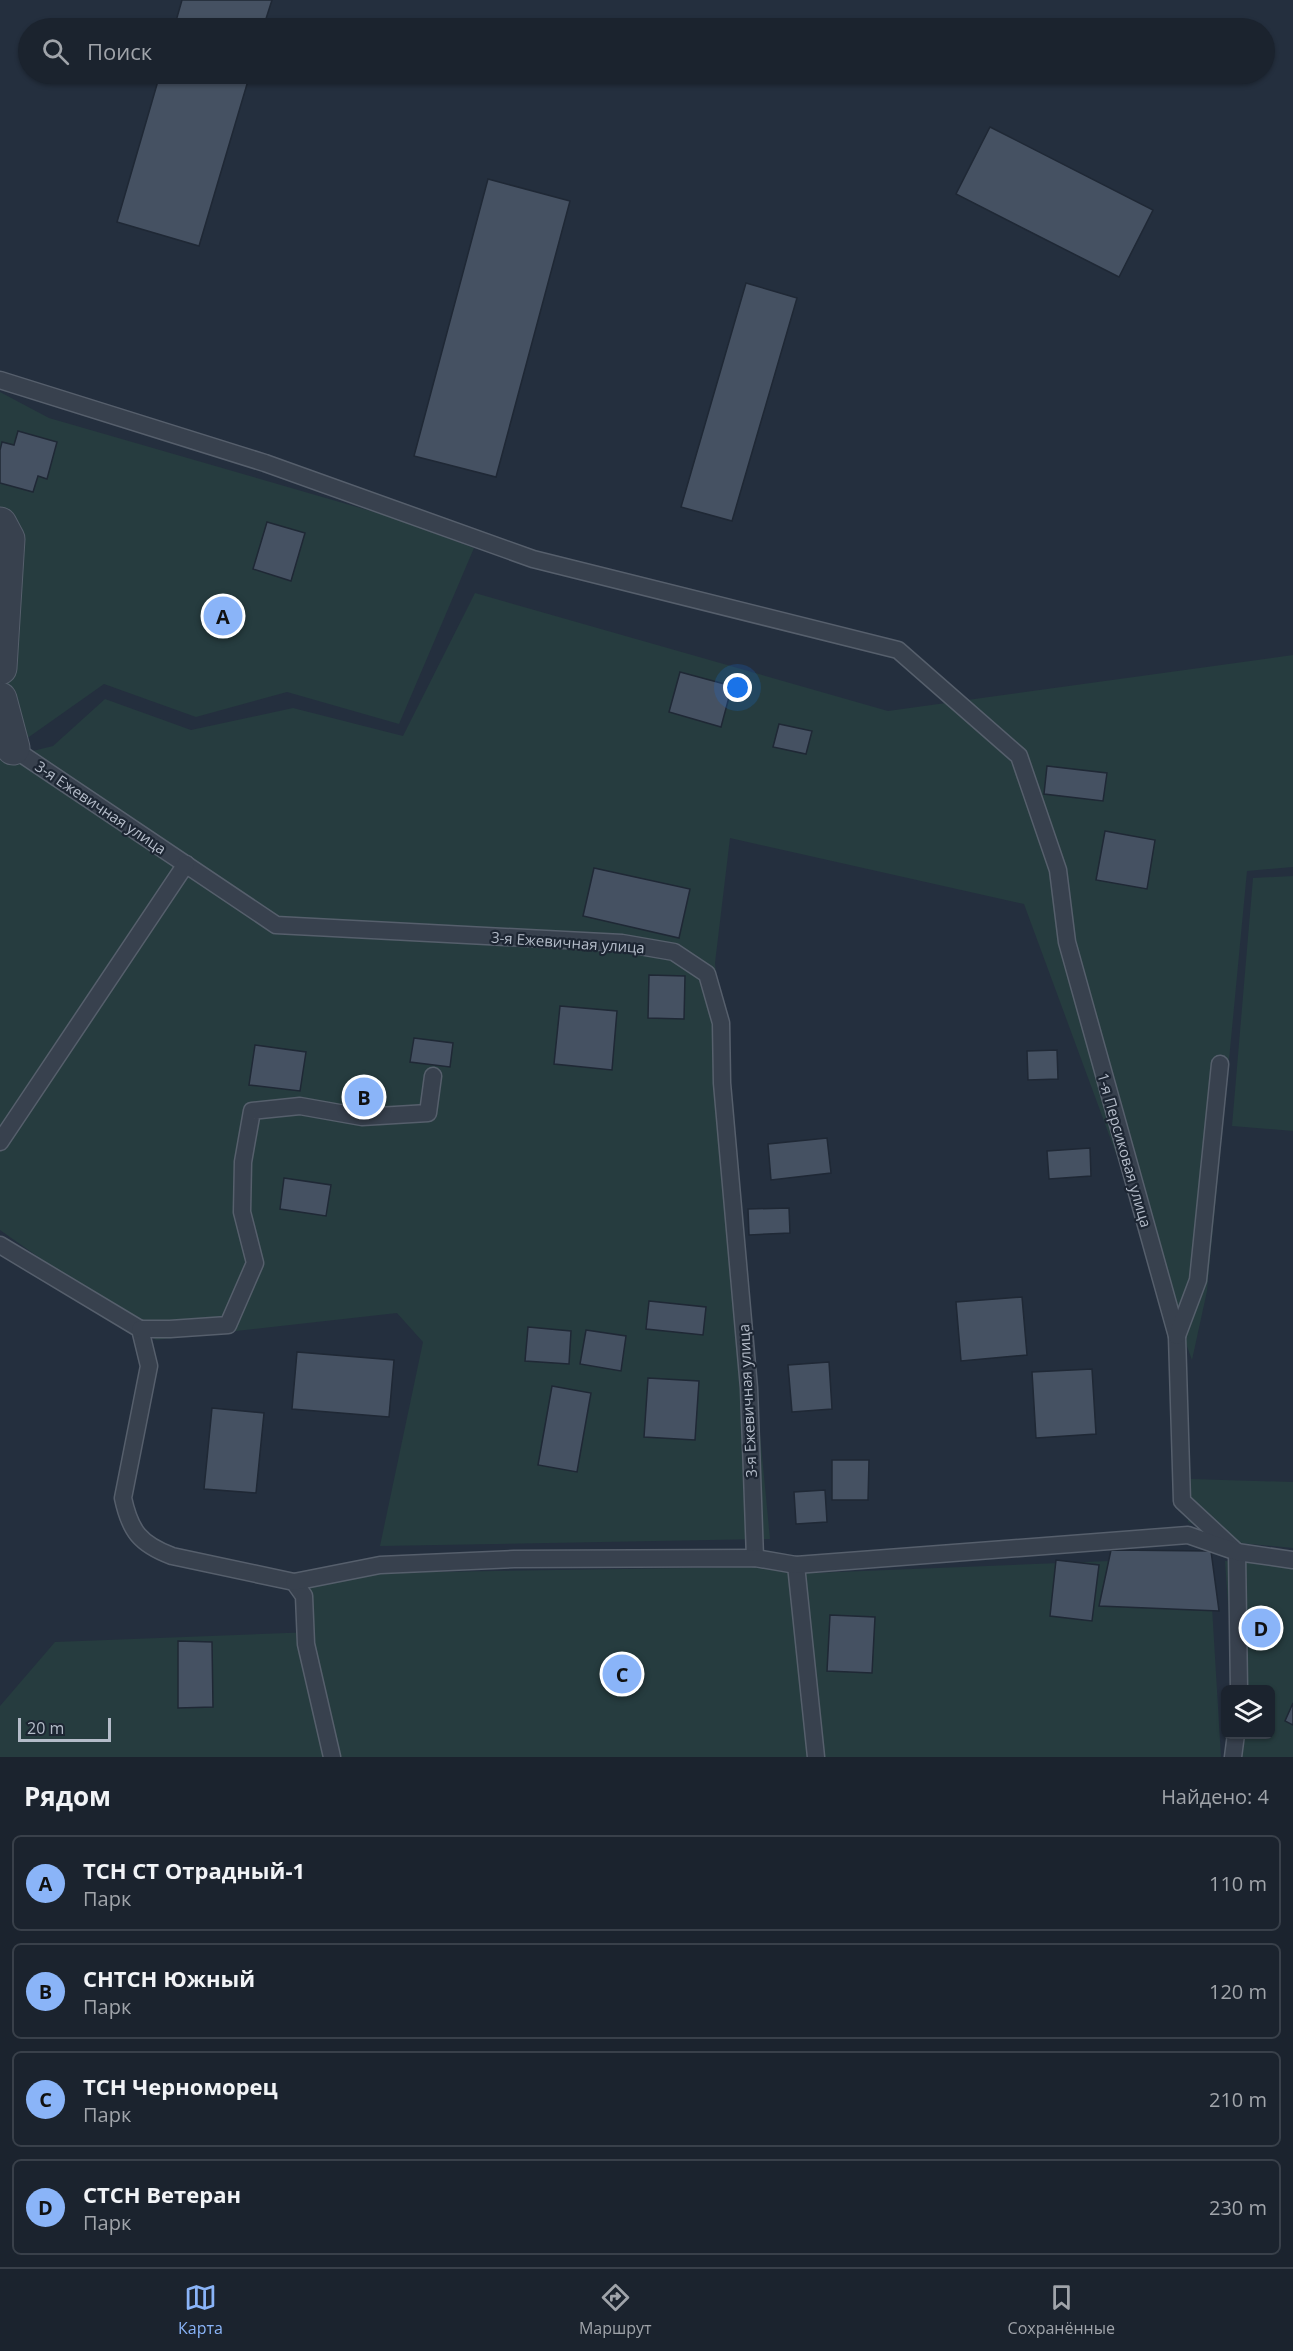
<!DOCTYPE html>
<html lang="ru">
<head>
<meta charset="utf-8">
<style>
	:root { --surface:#1b232e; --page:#282f3a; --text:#f1f3f6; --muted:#a0a4aa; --line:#39404a; --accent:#8ab4f8 }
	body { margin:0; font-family:"Open Sans",sans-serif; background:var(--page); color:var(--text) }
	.controls { position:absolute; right:18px; bottom:18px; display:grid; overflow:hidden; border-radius:9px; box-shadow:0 2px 4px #0004 }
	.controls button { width:54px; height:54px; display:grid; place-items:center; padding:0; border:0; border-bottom:2px solid var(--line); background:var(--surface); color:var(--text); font:30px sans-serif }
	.scale { position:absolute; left:18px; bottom:15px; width:93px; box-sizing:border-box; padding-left:6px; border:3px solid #b4bcc9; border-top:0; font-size:16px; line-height:21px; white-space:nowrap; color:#b4bcc9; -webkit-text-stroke:4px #1d2633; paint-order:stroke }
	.you { position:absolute; left:738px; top:688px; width:21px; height:21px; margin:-15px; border:4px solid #fff; border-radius:50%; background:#1a73e8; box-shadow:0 0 0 9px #1a73e833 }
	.badge { display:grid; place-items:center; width:39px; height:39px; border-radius:50%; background:var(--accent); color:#111; font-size:20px; font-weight:700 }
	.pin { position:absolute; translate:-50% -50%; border:3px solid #fff; box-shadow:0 2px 6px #0006 }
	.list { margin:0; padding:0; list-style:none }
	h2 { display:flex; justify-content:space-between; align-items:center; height:78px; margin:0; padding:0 24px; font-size:26px }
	h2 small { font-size:20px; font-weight:400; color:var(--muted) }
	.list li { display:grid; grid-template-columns:39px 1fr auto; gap:18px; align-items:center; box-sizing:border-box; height:96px; margin:0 12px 12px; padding:0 12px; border:2px solid var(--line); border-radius:9px }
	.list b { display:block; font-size:22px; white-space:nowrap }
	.list p { margin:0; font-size:20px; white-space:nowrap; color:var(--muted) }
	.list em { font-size:20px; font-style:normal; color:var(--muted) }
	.icon { flex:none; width:33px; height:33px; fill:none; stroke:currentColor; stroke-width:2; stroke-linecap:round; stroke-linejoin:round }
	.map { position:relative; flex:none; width:1293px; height:1757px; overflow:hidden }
	.search { position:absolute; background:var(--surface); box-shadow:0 2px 4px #0004; left:18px; right:18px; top:18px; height:66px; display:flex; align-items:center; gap:15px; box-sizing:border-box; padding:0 21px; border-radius:33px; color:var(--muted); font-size:22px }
	.sheet { height:510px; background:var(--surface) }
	nav { display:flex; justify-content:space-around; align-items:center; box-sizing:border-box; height:84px; border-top:2px solid var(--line); background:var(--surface); font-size:16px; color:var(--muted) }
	nav a { display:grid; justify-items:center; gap:3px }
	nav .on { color:var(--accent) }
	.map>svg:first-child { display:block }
	.green { fill:#263c3f }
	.building { fill:#455162; stroke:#1f2835; stroke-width:1.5 }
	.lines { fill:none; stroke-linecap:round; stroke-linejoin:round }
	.lane-casing { stroke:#565f6c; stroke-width:19 }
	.street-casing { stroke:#565f6c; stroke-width:35 }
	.lane { stroke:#38414e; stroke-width:16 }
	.street { stroke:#38414e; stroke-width:33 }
	.labels { text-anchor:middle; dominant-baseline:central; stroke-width:4.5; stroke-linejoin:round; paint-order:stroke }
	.street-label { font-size:15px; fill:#b4bcc9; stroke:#1d2633 }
</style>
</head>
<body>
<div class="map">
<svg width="1293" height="1757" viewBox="0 0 1293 1757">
	<rect width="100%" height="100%" fill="#242f3e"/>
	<g class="green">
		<path d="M0 392 49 418 388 516 474 548 399 724 287 692 196 717 104 684 19 744 0 730Z"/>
		<path d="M475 593 888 711 1293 655V867L1247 871 1207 1291 1192 1360 1024 904 730 838 715 963 770 1539 380 1546 423 1342 397 1313 156 1340 0 1230V759L53 746 105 699 191 730 293 708 403 736Z"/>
		<path d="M1293 876V1131L1232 1126 1253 878Z"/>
		<path d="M1191 1479 1293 1482V1548L1239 1543 1188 1522Z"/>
		<path d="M1209 1557 1221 1757H0V1706L55 1642 314 1632 306 1588 369 1573 753 1567 813 1573Z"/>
		<path d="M1225 1561 1293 1566V1757H1238L1237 1735 1270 1734V1690L1234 1689Z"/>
	</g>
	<g class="building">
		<path d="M182 0H272L263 28H174Z"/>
		<path d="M160 74H250L199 246 117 222Z"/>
		<path d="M990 127 1153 210 1119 277 956 194Z"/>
		<path d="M488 179 570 201 496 477 414 456Z"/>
		<path d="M746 283 797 298 732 521 681 507Z"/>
		<path d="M18 431 57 442 47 479 38 476 33 492 0 483V450L2 442 14 445Z"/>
		<path d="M267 522 305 533 291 581 253 569Z"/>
		<path d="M680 672 732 686 721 727 669 712Z"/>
		<path d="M779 724 812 731 806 754 773 747Z"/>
		<path d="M1047 766 1107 773 1103 801 1044 794Z"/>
		<path d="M1105 831 1155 840 1147 889 1096 880Z"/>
		<path d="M594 868 690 889 679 938 583 916Z"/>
		<path d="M649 975 685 976 684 1019 648 1018Z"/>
		<path d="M560 1006 617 1011 612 1070 554 1064Z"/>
		<path d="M414 1038 453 1043 450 1067 410 1062Z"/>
		<path d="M255 1045 306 1052 300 1091 249 1085Z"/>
		<path d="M1057 1050 1058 1079 1028 1080 1027 1051Z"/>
		<path d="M827 1138 831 1173 771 1180 768 1144Z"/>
		<path d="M1090 1148 1091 1176 1049 1179 1047 1151Z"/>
		<path d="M284 1178 331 1185 326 1216 280 1209Z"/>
		<path d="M789 1208 790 1233 749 1235 748 1209Z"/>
		<path d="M1022 1297 1027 1355 961 1361 956 1302Z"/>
		<path d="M649 1301 706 1307 703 1335 646 1329Z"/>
		<path d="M528 1327 571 1331 569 1364 525 1361Z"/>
		<path d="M586 1330 626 1336 621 1371 580 1364Z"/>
		<path d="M297 1352 394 1360 389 1417 292 1409Z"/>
		<path d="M829 1362 832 1409 792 1412 788 1365Z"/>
		<path d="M1092 1369 1096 1434 1036 1438 1032 1372Z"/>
		<path d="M648 1378 699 1381 695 1440 644 1437Z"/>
		<path d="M552 1386 591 1393 577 1472 538 1465Z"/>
		<path d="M212 1408 264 1413 256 1493 204 1489Z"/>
		<path d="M832 1460H869L868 1500H832Z"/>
		<path d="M825 1490 827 1522 796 1524 794 1492Z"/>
		<path d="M1111 1550 1211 1551 1219 1611 1099 1606Z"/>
		<path d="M1056 1560 1099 1565 1092 1621 1050 1616Z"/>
		<path d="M830 1615 875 1617 872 1673 827 1671Z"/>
		<path d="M178 1641 212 1642 213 1707 178 1708Z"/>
		<path d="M1293 1703V1725L1285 1721Z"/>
	</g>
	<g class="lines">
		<g class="lane-casing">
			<g id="lane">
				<path d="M0 380 265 463 533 559 898 650 1019 756 1058 870 1067 942 1177 1336 1182 1501 1237 1552 1239 1690"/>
				<path d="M8 745 276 925 622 943 674 952 707 974 721 1023 722 1083 749 1388 755 1558"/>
				<path d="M0 1142 186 864"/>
				<path d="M0 1245 140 1329 149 1366 123 1498C130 1531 140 1544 172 1556L294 1582 304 1596 306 1644 332 1757"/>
				<path d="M140 1329H170L228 1325 255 1263 242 1212 243 1162 252 1111 300 1106 362 1117 428 1113 433 1076"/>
				<path d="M1177 1336 1198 1280 1220 1064"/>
				<path d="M796 1565 816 1757"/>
				<path d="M294 1582 380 1565 514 1559 755 1558 796 1565 1188 1535 1237 1552 1293 1560"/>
				<path d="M1233 1757 1236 1734"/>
			</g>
		</g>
		<g class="street-casing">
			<g id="street">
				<path d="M0 524 8 539 0 668"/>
				<path d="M0 699 13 748"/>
			</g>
		</g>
		<use href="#lane" class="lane"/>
		<use href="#street" class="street"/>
	</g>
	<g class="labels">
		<g class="street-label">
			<text transform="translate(101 807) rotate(34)">3-я Ежевичная улица</text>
			<text transform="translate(568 942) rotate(4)">3-я Ежевичная улица</text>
			<text transform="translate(1125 1150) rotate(74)">1-я Персиковая улица</text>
			<text transform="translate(747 1401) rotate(-93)">3-я Ежевичная улица</text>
		</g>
	</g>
</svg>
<div class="controls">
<button><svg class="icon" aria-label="layers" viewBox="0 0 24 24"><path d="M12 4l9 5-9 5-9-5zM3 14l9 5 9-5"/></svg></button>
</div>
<div class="scale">20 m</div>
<div class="you"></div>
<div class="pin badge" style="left:223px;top:616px">A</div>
<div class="pin badge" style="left:364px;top:1097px">B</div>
<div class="pin badge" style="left:622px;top:1674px">C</div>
<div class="pin badge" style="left:1261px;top:1628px">D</div>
<div class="search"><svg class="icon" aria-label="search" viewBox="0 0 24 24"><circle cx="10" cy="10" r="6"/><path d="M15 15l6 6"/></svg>Поиск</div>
</div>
<section class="sheet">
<h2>Рядом<small>Найдено: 4</small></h2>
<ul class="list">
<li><span class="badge">A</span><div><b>ТСН СТ Отрадный-1</b><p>Парк</p></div><em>110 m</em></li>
<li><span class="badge">B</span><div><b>СНТСН Южный</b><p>Парк</p></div><em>120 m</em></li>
<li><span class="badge">C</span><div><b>ТСН Черноморец</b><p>Парк</p></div><em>210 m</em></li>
<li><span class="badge">D</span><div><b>СТСН Ветеран</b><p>Парк</p></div><em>230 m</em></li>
</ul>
</section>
<nav>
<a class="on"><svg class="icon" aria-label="map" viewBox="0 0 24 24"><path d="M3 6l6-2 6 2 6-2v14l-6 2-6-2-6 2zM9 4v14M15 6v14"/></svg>Карта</a>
<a><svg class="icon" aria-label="directions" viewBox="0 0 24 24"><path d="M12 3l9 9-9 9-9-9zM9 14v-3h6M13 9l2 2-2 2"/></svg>Маршрут</a>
<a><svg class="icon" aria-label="saved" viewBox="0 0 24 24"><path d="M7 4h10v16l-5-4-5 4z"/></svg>Сохранённые</a>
</nav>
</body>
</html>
